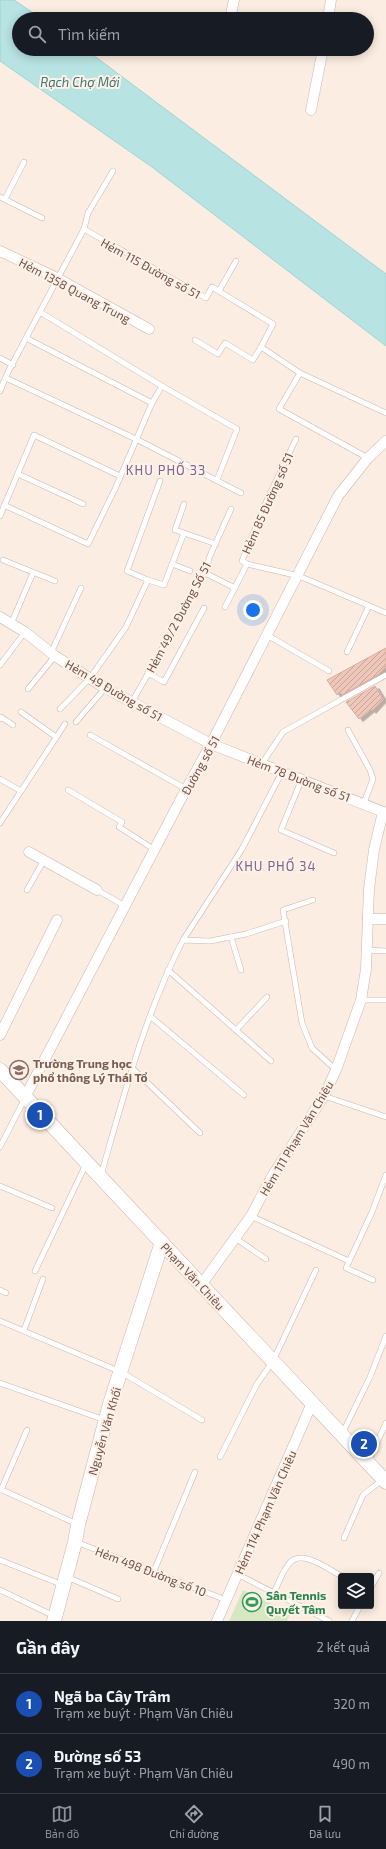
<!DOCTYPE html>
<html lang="vi">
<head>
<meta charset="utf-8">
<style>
	:root { --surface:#171b24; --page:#242831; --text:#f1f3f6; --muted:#9ea1a6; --line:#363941; --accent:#8c9099 }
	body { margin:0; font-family:"Exo 2",sans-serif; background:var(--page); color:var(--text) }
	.controls { position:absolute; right:12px; bottom:12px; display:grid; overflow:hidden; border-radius:4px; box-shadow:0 2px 10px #0003 }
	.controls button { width:36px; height:36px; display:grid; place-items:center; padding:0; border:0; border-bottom:1px solid var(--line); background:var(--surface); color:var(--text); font:20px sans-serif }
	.you { position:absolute; left:253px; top:610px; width:14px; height:14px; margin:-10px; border:3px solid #fff; border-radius:50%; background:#1a73e8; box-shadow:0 0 0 6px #1a73e833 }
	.badge { display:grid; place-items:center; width:26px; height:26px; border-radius:50%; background:var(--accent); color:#fff; font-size:13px; font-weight:700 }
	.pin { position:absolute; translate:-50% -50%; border:2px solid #fff; box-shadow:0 1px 4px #0006 }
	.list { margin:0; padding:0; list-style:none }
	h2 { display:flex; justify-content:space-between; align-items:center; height:52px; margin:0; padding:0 16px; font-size:17px }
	h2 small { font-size:13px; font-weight:400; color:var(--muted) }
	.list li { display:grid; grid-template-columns:26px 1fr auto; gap:12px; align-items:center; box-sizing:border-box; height:60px; padding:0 16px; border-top:1px solid var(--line) }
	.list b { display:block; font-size:15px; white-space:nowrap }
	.list p { margin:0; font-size:13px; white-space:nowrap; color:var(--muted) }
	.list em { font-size:13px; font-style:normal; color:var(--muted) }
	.icon { flex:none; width:22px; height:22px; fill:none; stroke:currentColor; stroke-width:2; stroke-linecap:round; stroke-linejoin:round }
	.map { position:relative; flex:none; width:386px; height:1621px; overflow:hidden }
	.search { position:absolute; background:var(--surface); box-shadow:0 2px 10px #0003; left:12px; right:12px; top:12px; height:44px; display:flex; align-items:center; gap:10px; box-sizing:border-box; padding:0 14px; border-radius:22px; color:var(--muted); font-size:15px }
	.sheet { height:172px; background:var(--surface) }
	nav { display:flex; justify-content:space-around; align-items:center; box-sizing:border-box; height:56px; border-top:1px solid var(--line); background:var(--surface); font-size:11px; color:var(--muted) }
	nav a { display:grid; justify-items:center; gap:2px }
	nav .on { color:var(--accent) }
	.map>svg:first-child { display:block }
	.green { fill:#d6e7c1 }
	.water { fill:#b7e3e2; stroke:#9ed4d4 }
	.building { fill:url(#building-hatch); stroke:#e1ab9b; filter:url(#shadow) }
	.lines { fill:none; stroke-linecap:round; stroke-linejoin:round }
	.lane-casing { stroke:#cdb5ac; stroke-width:6 }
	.street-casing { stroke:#cdb5ac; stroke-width:11 }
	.secondary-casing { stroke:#d0b4a9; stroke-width:15 }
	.lane { stroke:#fff; stroke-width:5 }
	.street { stroke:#fff; stroke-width:10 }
	.secondary { stroke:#fff; stroke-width:14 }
	.labels { text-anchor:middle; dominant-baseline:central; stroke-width:4; stroke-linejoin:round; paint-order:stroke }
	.street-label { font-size:12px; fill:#705149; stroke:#fef1e7 }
	.education-label { font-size:12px; font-weight:bold; fill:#785e54; stroke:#fef1e7; text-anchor:start }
	.leisure-label { font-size:12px; font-weight:bold; fill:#27864d; stroke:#fef1e7; text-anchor:start }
	.water-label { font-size:13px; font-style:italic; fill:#3e7676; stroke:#fef1e7 }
	.neighbourhood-label { font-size:13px; letter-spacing:1px; fill:#7d6594; stroke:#fef1e7 }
</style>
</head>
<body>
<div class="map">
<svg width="386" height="1621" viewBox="0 0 386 1621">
	<defs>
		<pattern id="building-hatch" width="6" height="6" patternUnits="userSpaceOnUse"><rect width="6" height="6" fill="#efc7ba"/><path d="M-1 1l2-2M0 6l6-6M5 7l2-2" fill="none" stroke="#c6a499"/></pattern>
		<filter id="shadow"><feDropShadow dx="4" dy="2.5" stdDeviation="0" flood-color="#0004"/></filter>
	</defs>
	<rect width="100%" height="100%" fill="#fbede1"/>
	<path class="green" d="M243 1590 291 1613 287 1621H229Z"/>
	<path class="water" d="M0 0H14L42 19H19V49H85L386 274V346L152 167 0 61Z"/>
	<g class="building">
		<path d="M386 648V666L379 674 342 695 339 692 337 695 327 680Z"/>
		<path d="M375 686 383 699 372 711 371 709 359 719 346 702Z"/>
	</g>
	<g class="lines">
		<g class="lane-casing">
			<g id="lane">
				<path d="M0 197 42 218"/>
				<path d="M5 199 24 162"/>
				<path d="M84 229 206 298 212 287 273 324 261 347 300 373 386 413"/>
				<path d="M219 291 236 261"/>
				<path d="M40 312 162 386 237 429 217 480"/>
				<path d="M26 338 152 403"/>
				<path d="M195 340 218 354 225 343 253 360 261 347"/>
				<path d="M0 358 13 365"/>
				<path d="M300 373 279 409 368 458"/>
				<path d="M6 378 138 440 241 493"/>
				<path d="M0 391 8 372 84 229 88 213 113 171"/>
				<path d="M296 439 267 500 242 561 247 564 299 576 386 613"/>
				<path d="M18 474 83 504"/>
				<path d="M4 505 88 544 115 489 152 403 162 386"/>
				<path d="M0 516 34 435 120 476"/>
				<path d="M184 533 216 544"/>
				<path d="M3 560 55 581"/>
				<path d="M172 564 190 571"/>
				<path d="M205 573 235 588"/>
				<path d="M148 580 127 571 160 481"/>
				<path d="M225 607 247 564"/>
				<path d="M11 624 33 573"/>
				<path d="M267 635 329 671"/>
				<path d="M347 652 369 606"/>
				<path d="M51 653 81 588"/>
				<path d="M0 665 25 632"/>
				<path d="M148 673 164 682 204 608"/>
				<path d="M28 689 55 656"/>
				<path d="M132 702 207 569 209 558 231 509"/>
				<path d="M60 709 90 678 126 627 148 580 164 585 184 533 175 530 184 504"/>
				<path d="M21 712 56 737"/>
				<path d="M0 719 1 717 13 725"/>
				<path d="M76 722 105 688"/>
				<path d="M348 730 370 770 373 779 364 803"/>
				<path d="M90 735 186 789"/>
				<path d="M261 765 283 732 386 675"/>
				<path d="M0 779 21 791"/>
				<path d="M301 781 281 830 334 853"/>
				<path d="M68 790 122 822 119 827 155 850"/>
				<path d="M0 823 65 724"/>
				<path d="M27 890 44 860"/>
				<path d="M97 890 125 906"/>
				<path d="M313 900 283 910 302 1023 312 1048 336 1070"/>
				<path d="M231 937 241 970"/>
				<path d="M183 940 242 849 282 772"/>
				<path d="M366 950 386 951"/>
				<path d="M168 970 271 1061"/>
				<path d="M361 1000H386"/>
				<path d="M150 1016 244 1095"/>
				<path d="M236 1030 267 997"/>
				<path d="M132 1068 200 1133"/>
				<path d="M324 1096 386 1117"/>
				<path d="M0 1147 25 1098"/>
				<path d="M101 1175C124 1095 145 1014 183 940L210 941 246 934 286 921"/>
				<path d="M0 1186 52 1208"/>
				<path d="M251 1216 349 1261"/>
				<path d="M235 1238 266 1259"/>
				<path d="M35 1271 86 1164"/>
				<path d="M373 1280 346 1268 372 1212 386 1175"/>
				<path d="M0 1290 6 1293"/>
				<path d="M0 1321 121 1372 202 1420"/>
				<path d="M24 1330 43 1279"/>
				<path d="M0 1383 105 1420"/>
				<path d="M342 1434 370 1377 386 1336"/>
				<path d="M220 1457 257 1384 273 1361 316 1270"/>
				<path d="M368 1462 386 1423"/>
				<path d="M0 1489 77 1524"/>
				<path d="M1 1490 27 1430"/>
				<path d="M344 1538 363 1495 382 1480"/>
				<path d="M76 1542 226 1600"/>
				<path d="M0 1560 63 1585"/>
				<path d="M154 1571 195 1472"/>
				<path d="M237 1574 329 1621"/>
				<path d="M67 1577 118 1599"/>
				<path d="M371 1587 379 1573"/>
				<path d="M0 1590 54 1616"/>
				<path d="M274 1593C278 1584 282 1573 288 1565 300 1547 328 1569 341 1576"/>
				<path d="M352 1621 360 1606"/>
			</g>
		</g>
		<g class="street-casing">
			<g id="street">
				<path d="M230 19 234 0"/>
				<path d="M328 19 331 0"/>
				<path d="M311 110 323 49"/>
				<path d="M0 251 57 278 149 329"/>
				<path d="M0 617 25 632 55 656 105 688 211 744 386 813"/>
				<path d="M29 852 97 890"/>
				<path d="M368 919H386"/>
				<path d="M0 1035 57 920"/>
				<path d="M25 1097 183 795 211 744 338 496 368 458 386 441"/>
				<path d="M201 1285 251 1216 271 1178 324 1096 336 1070 361 1000 366 969 369 889 374 850 383 812"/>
				<path d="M217 1621 312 1403"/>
			</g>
		</g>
		<g class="secondary-casing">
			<g id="secondary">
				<path d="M0 1070 386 1482"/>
				<path d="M54 1621 75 1542 78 1525 110 1404 162 1242"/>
			</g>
		</g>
		<use href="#lane" class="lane"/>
		<use href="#street" class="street"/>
		<use href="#secondary" class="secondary"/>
	</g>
	<defs>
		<g id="school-ring" transform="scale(1)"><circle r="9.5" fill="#fef1e7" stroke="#8d6e63" stroke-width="1.5"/><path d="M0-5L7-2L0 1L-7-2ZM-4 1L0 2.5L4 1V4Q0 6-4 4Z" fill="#8d6e63"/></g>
		<g id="stadium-ring" transform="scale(1)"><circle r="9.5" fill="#fef1e7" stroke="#2e9e5b" stroke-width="1.5"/><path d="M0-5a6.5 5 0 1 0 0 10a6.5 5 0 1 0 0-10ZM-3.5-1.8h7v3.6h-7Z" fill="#2e9e5b"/></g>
	</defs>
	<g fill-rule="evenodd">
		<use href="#school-ring" x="19" y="1070"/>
		<use href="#stadium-ring" x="252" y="1602"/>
	</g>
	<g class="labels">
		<g class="street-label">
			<text transform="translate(151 268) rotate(29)">Hẻm 115 Đường số 51</text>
			<text transform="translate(75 290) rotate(28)">Hẻm 1358 Quang Trung</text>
			<text transform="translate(267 503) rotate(-66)">Hẻm 85 Đường số 51</text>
			<text transform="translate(178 617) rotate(-62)">Hẻm 49/2 Đường Số 51</text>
			<text transform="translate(114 690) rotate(30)">Hẻm 49 Đường số 51</text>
			<text transform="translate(200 765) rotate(-61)">Đường số 51</text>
			<text transform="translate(299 778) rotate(21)">Hẻm 78 Đường số 51</text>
			<text transform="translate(296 1138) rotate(-59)">Hẻm 111 Phạm Văn Chiêu</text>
			<text transform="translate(193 1276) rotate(47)">Phạm Văn Chiêu</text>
			<text transform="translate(104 1431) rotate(-74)">Nguyễn Văn Khối</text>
			<text transform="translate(265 1512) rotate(-66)">Hẻm 114 Phạm Văn Chiêu</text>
			<text transform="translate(151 1571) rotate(21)">Hẻm 498 Đường số 10</text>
		</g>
		<g class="education-label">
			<text x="33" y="1063">Trường Trung học<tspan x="33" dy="14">phổ thông Lý Thái Tổ</tspan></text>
		</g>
		<g class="leisure-label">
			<text x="266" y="1595">Sân Tennis<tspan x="266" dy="14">Quyết Tâm</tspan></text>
		</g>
		<g class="water-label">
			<text x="80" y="82">Rạch Chợ Mới</text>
		</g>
		<g class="neighbourhood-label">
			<text x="166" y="470">KHU PHỐ 33</text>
			<text x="276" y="866">KHU PHỐ 34</text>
		</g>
	</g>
</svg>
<div class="controls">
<button><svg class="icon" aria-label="layers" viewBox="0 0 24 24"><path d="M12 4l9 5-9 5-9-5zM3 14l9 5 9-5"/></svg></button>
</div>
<div class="you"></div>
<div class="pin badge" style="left:40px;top:1115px;background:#1a4fb4">1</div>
<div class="pin badge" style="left:364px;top:1444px;background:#1a4fb4">2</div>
<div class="search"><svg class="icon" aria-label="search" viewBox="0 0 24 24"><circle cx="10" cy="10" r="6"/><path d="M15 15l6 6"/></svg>Tìm kiếm</div>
</div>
<section class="sheet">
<h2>Gần đây<small>2 kết quả</small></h2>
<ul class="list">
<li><span class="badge" style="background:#1a4fb4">1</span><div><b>Ngã ba Cây Trâm</b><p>Trạm xe buýt · Phạm Văn Chiêu</p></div><em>320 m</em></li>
<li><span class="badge" style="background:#1a4fb4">2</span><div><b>Đường số 53</b><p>Trạm xe buýt · Phạm Văn Chiêu</p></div><em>490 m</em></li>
</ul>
</section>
<nav>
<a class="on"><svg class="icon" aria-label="map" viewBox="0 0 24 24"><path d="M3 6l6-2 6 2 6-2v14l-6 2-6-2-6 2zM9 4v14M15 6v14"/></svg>Bản đồ</a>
<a><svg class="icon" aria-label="directions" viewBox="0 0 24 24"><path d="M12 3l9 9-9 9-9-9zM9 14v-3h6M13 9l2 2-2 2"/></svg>Chỉ đường</a>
<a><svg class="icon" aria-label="saved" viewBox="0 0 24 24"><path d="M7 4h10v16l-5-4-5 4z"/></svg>Đã lưu</a>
</nav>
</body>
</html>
